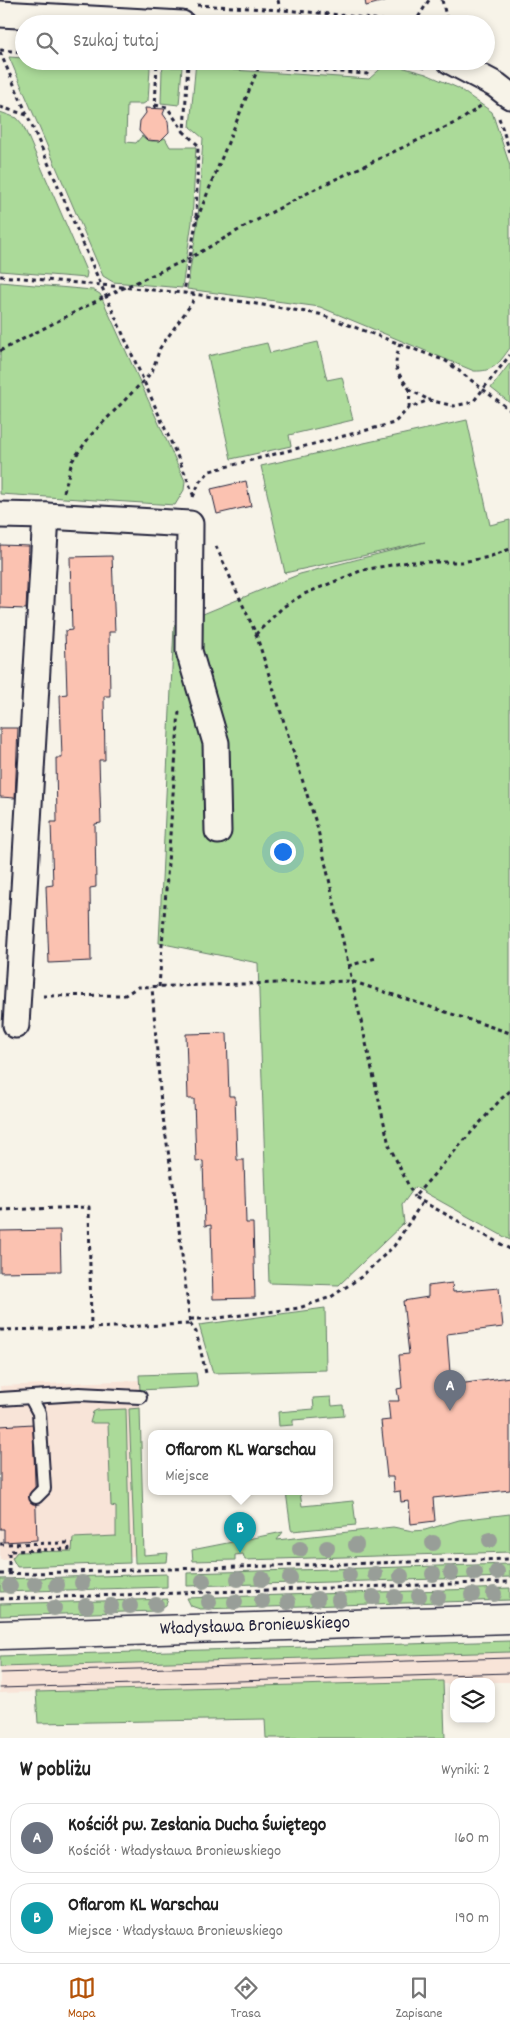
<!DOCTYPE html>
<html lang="pl">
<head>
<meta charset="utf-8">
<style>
	:root { --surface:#fff; --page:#f6f6f6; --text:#222; --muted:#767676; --line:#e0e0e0; --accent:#b45309 }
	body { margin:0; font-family:Dekko,sans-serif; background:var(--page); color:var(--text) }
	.controls { position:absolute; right:15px; bottom:15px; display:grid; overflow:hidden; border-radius:10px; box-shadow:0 2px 8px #0003 }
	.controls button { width:45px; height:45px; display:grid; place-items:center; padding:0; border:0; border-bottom:1px solid var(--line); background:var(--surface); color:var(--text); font:25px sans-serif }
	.you { position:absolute; left:282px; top:851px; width:18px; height:18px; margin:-12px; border:4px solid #fff; border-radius:50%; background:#1a73e8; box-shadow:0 0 0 8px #1a73e833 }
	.badge { display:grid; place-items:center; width:32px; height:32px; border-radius:50%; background:var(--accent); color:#fff; font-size:16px; font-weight:700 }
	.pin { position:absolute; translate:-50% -41px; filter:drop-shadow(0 1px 2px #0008) }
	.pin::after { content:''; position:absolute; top:26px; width:18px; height:15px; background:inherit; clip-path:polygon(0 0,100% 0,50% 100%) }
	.popup { position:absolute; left:148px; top:1430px; width:185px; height:65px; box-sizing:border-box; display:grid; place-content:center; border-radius:10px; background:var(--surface); filter:drop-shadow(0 1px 4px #0005); font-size:16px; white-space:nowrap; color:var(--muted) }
	.popup b { font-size:19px; color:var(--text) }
	.popup::after { content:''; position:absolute; left:50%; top:100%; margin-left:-10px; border:10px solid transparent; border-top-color:var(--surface) }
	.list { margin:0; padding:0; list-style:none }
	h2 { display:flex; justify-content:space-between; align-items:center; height:65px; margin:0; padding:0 20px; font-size:21px }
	h2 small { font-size:16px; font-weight:400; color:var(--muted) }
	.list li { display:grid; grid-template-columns:32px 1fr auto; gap:15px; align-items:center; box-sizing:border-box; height:70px; margin:0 10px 10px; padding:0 10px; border:1px solid var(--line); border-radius:20px }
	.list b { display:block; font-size:19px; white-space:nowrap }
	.list p { margin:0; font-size:16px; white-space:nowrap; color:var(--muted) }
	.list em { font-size:16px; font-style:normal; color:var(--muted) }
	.icon { flex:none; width:28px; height:28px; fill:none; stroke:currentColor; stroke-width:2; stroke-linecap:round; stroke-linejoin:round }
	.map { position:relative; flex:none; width:510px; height:1738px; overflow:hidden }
	.search { position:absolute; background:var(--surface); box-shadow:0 2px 8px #0003; left:15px; right:15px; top:15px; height:55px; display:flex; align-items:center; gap:12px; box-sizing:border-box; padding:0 18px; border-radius:28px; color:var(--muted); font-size:19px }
	.sheet { height:225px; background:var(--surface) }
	nav { display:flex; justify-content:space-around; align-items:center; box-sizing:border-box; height:70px; border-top:1px solid var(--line); background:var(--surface); font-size:14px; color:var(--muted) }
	nav a { display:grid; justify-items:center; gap:2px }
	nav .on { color:var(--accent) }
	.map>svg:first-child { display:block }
	.built { fill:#f8e4d8 }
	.green { fill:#abda99; stroke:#667e6a }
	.building { fill:#fbc2b1; stroke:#22223b }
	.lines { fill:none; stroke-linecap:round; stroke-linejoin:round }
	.service-casing { stroke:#22223b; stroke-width:16 }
	.minor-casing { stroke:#22223b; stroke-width:29 }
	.secondary-casing { stroke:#22223b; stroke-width:31 }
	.path { stroke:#22223b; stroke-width:3; stroke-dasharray:4 4; stroke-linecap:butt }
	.service { stroke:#f7f3e8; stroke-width:12 }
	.minor { stroke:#f7f3e8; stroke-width:25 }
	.secondary { stroke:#f7f3e8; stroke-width:28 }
	.tram { stroke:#22223b; stroke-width:1 }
	.tree { fill:#989e98 }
	.labels { text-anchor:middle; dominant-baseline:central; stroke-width:4.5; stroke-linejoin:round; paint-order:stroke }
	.street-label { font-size:19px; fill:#22223b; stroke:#f7f3e8 }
</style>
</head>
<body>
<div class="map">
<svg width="510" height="1738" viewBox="0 0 510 1738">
	<rect width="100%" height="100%" fill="#f7f3e8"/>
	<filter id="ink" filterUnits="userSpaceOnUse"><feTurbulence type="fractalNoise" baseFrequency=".02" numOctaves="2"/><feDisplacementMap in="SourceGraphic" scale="10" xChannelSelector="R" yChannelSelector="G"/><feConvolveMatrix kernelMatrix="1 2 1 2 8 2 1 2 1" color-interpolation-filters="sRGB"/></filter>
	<g filter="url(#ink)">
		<g class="built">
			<path d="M140 1380 144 1556 0 1560V1386Z"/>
			<path d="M510 1652V1682H454V1684H443V1681L0 1693V1667Z"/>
		</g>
		<g class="green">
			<path d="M9 57 24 58V61H77L147 65 150 68 148 101 143 104H127L126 142 136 143 142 136C149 143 157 142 165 138L170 147H196L192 222 182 288 113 282 103 276Z"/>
			<path d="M196 61H227L233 70 369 79 387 63 426 74 458 88 492 112 510 166V348C499 363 494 372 474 371L320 307 187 289 198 220 203 138 190 127Z"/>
			<path d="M165 67H182L179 105 161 103 162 70Z"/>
			<path d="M0 112 17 118 23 125 87 273 86 278 0 271Z"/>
			<path d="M0 282 93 290 100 294 185 481 184 490 175 505 0 494Z"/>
			<path d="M318 342 327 380 342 377 353 420 289 435 291 446 231 459 208 356 267 343 270 353Z"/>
			<path d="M510 363V403L491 388Z"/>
			<path d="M467 420 490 525 510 520V1240L415 1187 402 1205 404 1223 339 1285 269 1283 258 963 159 943 174 626 300 574 425 542 285 573 261 466Z"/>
			<path d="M325 1308 326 1370 213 1373 199 1325Z"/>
			<path d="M196 1373 198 1387 140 1390 139 1375Z"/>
			<path d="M331 1397 332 1406 343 1405 344 1416 293 1420V1425L279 1426 278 1412 314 1409 313 1398Z"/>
			<path d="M140 1408 144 1555 168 1553 167 1562 135 1563 129 1409Z"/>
			<path d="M126 1409 130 1563 17 1567 12 1558 17 1552 72 1551 73 1538 116 1536V1507L111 1506 108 1423H90L93 1412 97 1410Z"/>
			<path d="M286 1492H300L302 1506 353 1501 356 1525 292 1531 291 1529Z"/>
			<path d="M510 1514V1552L245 1560 243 1554 235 1555V1560L193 1561 192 1550 283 1532 277 1540 393 1527 413 1531 425 1530 459 1520Z"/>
			<path d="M510 1564V1577L187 1586V1573Z"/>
			<path d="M167 1574V1587L0 1592V1579Z"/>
			<path d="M510 1588V1600L200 1609 191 1606 187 1598Z"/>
			<path d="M168 1599 166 1605 156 1611 0 1616V1604Z"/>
			<path d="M510 1641V1652L0 1667V1656Z"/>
			<path d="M443 1681 445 1738H266L265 1719 38 1723 36 1692Z"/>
		</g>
		<g class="building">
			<path d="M365 0H388L366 6Z"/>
			<path d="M145 108 165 109 163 114 168 121 169 132 160 141 147 140 139 131 140 121 146 113Z"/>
			<path d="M246 481 251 506 217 514 211 489Z"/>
			<path d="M0 545 29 546 26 609 0 608Z"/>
			<path d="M112 556 115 632H109L110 696H104L105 760H99L101 823 95 824 96 887 90 888 91 961 49 963 46 886 53 885 51 822H57L56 758H62L60 695 67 694 65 631 72 630 70 557Z"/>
			<path d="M0 728H18L15 798 0 797Z"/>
			<path d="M227 1033 229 1096H235L237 1160H244L246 1223H253L255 1298 213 1299 211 1225 205 1226 203 1161 196 1162 194 1099H188L186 1034Z"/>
			<path d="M60 1230 61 1271 0 1272V1231Z"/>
			<path d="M452 1283 453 1292 499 1288 503 1327 447 1334 451 1385 510 1377V1490L433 1498 435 1521 411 1524 409 1501 401 1502 400 1491 394 1492 393 1477H387L381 1421 390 1420 388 1401H399L397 1389 402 1388 399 1355 409 1354 403 1301 428 1297V1286Z"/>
			<path d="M33 1424 37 1540 4 1542V1529H0V1426Z"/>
		</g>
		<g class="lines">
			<g class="service-casing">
				<g id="service">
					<path d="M31 1398 39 1413 44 1489 36 1497"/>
					<path d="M0 1399 79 1394 140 1397"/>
				</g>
			</g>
			<g class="minor-casing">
				<g id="minor">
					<path d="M0 14 182 24"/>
					<path d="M450 61 496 85 510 96"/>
					<path d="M0 515 46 516 16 1025"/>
					<path d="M46 516 190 524 189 651 216 743 218 831"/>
				</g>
			</g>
			<g class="secondary-casing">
				<path id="secondary" d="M0 1635 510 1619"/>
			</g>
			<g class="path">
				<path d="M278 0 280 10"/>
				<path d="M442 0 448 24"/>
				<path d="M197 5C267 9 336 12 404 24"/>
				<path d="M414 24 429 0"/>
				<path d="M0 50 24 52"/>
				<path d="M0 52 101 285 194 294 319 314 446 361 510 410"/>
				<path d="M169 61 188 62 184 132 198 145 196 222 184 292"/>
				<path d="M232 61 234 66H259L367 74 376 61"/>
				<path d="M398 61 426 68"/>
				<path d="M155 105 167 107 184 132"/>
				<path d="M0 107 27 115"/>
				<path d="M155 109 157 61"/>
				<path d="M499 118 510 152"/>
				<path d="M197 219 259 66"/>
				<path d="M0 276 101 285 187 478 195 500"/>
				<path d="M400 343C393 369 395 369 410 390"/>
				<path d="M0 351 106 296 190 258 244 227 319 187 461 120 482 105"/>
				<path d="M409 408 410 390 429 400"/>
				<path d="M64 492 72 461 91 435 152 372 160 348 192 303 194 294"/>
				<path d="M193 497 200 481 210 471 394 423 409 408 429 400 454 406 473 402 510 355"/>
				<path d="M216 546 256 634 283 607 304 594 363 570 408 562H462L489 557 510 549"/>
				<path d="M256 634 317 826 389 1145 414 1197"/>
				<path d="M348 966 376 958"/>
				<path d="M159 987 179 711"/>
				<path d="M43 996 125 995 138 987 351 981 510 1033"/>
				<path d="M510 1091 501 1099 414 1197 510 1249"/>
				<path d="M0 1210 89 1207 91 1328 190 1324 176 1203 161 1104 152 987"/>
				<path d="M190 1319H210L299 1308 331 1297 361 1277 394 1246 423 1201"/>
				<path d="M190 1324 196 1332 206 1373"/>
				<path d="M0 1330 91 1328"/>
				<path d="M0 1544 68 1543 69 1549 9 1551V1574"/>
				<path d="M0 1574 510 1559"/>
				<path d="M0 1599 510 1582"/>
			</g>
			<use href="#service" class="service"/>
			<use href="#minor" class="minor"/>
			<use href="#secondary" class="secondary"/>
			<g class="tram">
				<path d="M0 1673 510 1658"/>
				<path d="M0 1688 510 1673"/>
			</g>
		</g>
		<g class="tree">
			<circle cx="490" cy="1540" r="8"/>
			<circle cx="433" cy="1543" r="8"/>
			<circle cx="356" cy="1545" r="8"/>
			<circle cx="327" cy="1548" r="8"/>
			<circle cx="300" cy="1549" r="8"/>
			<circle cx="497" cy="1572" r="8"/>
			<circle cx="451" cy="1573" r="8"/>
			<circle cx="475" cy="1573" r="8"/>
			<circle cx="375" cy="1574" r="8"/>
			<circle cx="433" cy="1574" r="8"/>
			<circle cx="349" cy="1575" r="8"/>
			<circle cx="401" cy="1576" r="8"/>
			<circle cx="290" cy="1578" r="8"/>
			<circle cx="238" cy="1579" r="8"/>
			<circle cx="262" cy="1579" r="8"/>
			<circle cx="203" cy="1581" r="8"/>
			<circle cx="82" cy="1583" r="8"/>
			<circle cx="35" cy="1584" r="8"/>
			<circle cx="57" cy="1585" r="8"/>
			<circle cx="10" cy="1586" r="8"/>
			<circle cx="494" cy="1594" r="8"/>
			<circle cx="472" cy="1595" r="8"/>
			<circle cx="419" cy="1596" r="8"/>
			<circle cx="373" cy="1597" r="8"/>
			<circle cx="395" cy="1597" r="8"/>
			<circle cx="438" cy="1597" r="8"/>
			<circle cx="317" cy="1599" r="8"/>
			<circle cx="339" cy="1600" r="8"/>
			<circle cx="262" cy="1601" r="8"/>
			<circle cx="209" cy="1602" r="8"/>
			<circle cx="235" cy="1602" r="8"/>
			<circle cx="288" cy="1602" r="8"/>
			<circle cx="156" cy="1605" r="8"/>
			<circle cx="86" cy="1606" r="8"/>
			<circle cx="111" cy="1606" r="8"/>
			<circle cx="130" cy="1606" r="8"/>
			<circle cx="54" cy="1608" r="8"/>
		</g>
	</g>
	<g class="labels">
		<g class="street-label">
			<text transform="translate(255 1627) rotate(-2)">Władysława Broniewskiego</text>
		</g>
	</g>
</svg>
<div class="controls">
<button><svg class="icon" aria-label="layers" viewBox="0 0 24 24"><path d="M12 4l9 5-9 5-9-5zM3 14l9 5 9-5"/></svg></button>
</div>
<div class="you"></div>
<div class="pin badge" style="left:450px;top:1411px;background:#6b7280">A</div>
<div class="pin badge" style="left:240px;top:1553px;background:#0f9aa8">B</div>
<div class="popup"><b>Ofiarom KL Warschau</b>Miejsce</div>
<div class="search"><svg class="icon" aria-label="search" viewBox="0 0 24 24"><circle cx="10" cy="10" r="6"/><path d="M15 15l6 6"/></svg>Szukaj tutaj</div>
</div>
<section class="sheet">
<h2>W pobliżu<small>Wyniki: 2</small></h2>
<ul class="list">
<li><span class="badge" style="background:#6b7280">A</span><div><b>Kościół pw. Zesłania Ducha Świętego</b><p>Kościół · Władysława Broniewskiego</p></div><em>160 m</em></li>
<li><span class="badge" style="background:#0f9aa8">B</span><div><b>Ofiarom KL Warschau</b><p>Miejsce · Władysława Broniewskiego</p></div><em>190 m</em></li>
</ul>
</section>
<nav>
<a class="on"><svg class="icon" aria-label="map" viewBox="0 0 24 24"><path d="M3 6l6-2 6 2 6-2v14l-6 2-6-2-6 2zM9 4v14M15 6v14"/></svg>Mapa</a>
<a><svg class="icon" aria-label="directions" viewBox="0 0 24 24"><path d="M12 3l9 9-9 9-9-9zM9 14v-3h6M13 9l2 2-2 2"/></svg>Trasa</a>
<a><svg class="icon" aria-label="saved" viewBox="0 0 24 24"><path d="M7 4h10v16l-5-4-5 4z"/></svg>Zapisane</a>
</nav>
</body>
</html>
